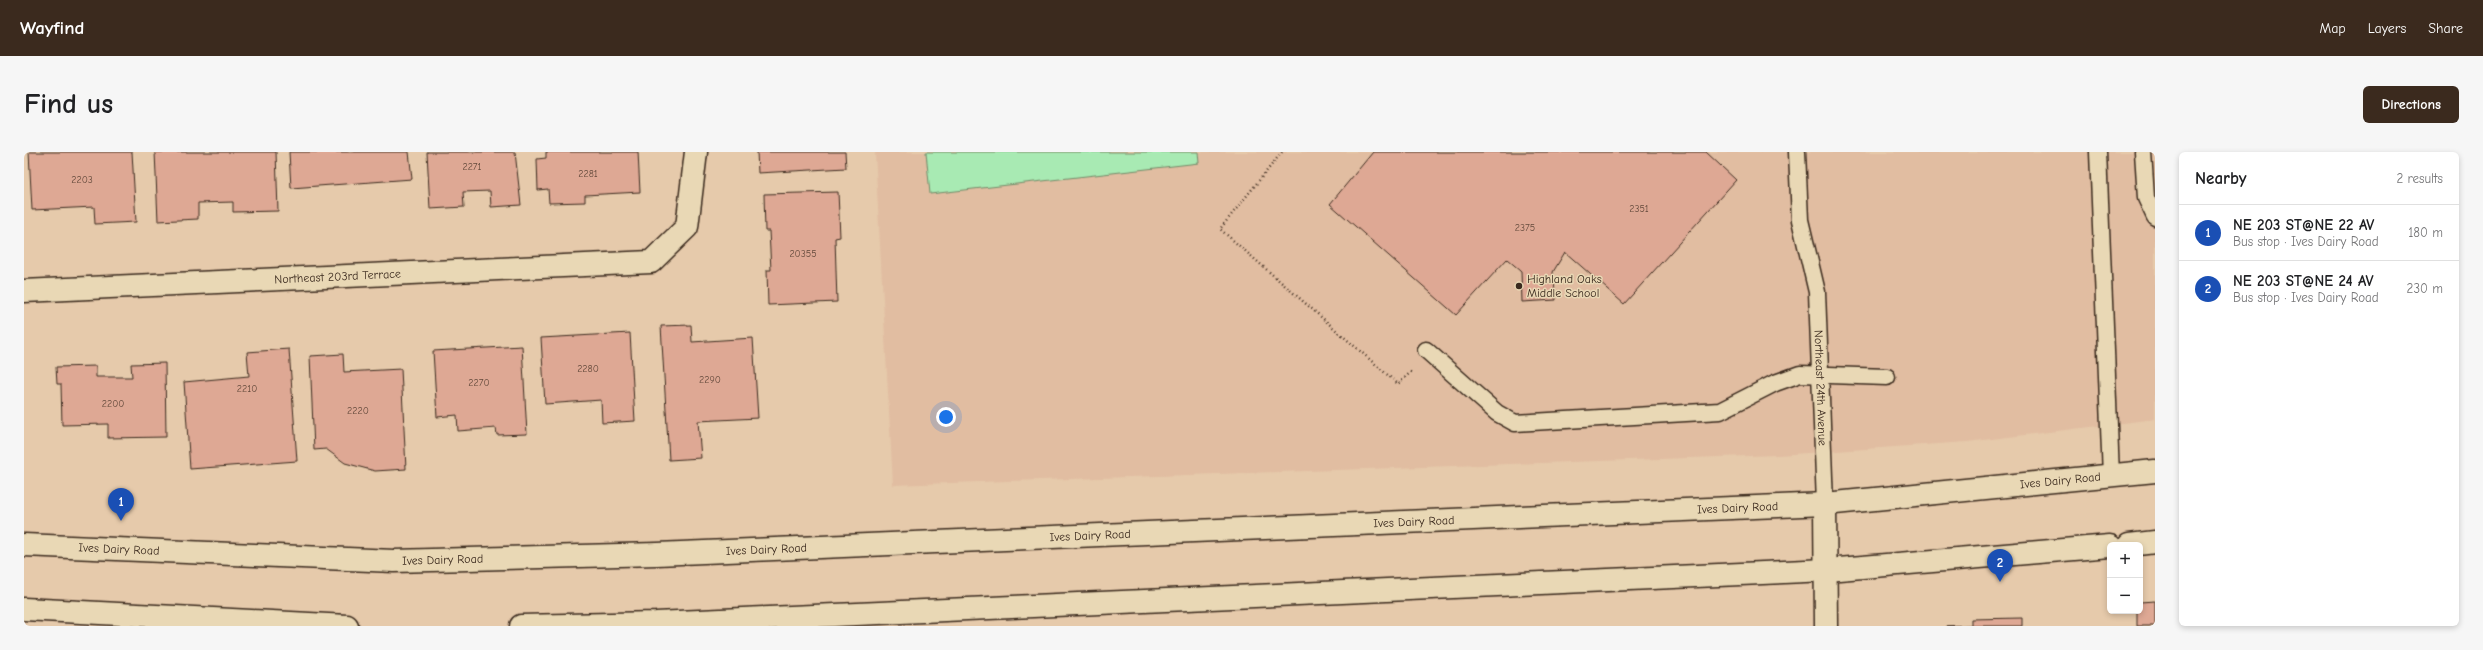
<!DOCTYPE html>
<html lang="en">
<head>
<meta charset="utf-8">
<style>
	:root { --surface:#fff; --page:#f6f6f6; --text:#202124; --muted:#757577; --line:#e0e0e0; --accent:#3b2a1e }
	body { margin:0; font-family:"Comic Neue",sans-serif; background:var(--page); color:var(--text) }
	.controls { position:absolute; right:12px; bottom:12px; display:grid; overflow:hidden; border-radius:6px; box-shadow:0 2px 6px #0003 }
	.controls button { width:36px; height:36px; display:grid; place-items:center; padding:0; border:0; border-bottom:1px solid var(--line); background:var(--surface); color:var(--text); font:20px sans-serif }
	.you { position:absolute; left:922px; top:265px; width:14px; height:14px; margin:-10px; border:3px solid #fff; border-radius:50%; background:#1a73e8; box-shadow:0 0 0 6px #1a73e833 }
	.badge { display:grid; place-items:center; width:26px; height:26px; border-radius:50%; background:var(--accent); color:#fff; font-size:13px; font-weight:700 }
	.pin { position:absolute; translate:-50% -33px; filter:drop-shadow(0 1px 2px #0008) }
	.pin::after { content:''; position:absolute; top:21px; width:14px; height:12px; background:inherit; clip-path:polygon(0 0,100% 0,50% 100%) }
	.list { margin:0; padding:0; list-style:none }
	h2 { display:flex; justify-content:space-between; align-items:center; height:52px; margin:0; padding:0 16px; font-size:17px }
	h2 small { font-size:13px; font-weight:400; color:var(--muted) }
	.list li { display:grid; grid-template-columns:26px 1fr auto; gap:12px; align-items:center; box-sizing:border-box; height:56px; padding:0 16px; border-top:1px solid var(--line) }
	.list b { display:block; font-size:15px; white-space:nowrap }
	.list p { margin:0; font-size:13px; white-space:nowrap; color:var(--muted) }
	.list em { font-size:13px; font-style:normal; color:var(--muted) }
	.map { position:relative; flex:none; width:2131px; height:474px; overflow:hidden; border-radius:6px }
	header { display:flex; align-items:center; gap:24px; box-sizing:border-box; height:56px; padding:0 20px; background:var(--accent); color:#fff }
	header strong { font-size:19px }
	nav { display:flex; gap:22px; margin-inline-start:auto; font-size:14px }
	.intro { display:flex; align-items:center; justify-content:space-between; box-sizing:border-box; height:96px; padding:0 24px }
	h1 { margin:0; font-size:28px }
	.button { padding:10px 18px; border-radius:6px; background:var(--accent); color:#fff; font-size:14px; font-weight:700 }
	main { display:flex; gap:24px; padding:0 24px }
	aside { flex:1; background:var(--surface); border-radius:6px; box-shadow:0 2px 6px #0003 }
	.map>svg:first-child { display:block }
	.built { fill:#e1bda1 }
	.green { fill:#a8eab3; stroke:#728a68 }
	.building { fill:#dea894; stroke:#3b2a1e }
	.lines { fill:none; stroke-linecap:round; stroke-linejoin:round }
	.lane-casing { stroke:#3b2a1e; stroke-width:19 }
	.street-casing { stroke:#3b2a1e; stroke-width:25 }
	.secondary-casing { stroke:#3b2a1e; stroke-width:25 }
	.primary-casing { stroke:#3b2a1e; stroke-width:25 }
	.path { stroke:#3b2a1e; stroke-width:2.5; stroke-dasharray:1 3; stroke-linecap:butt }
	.lane { stroke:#e9d8b5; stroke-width:16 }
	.street { stroke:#e9d8b5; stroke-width:22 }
	.secondary { stroke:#e9d8b5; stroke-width:22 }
	.primary { stroke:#e9d8b5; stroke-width:22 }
	.poi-dot { fill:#3b2a1e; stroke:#e9d8b5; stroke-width:1.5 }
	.labels { text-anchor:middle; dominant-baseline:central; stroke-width:3; stroke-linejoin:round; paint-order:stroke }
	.number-label { font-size:10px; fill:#644a3c }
	.street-label { font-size:12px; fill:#3b2a1e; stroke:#e9d8b5 }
	.poi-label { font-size:12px; fill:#3b2a1e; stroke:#e9d8b5; text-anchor:start }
</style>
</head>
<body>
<header>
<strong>Wayfind</strong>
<nav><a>Map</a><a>Layers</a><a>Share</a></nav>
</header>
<div class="intro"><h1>Find us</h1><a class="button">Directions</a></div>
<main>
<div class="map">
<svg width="2131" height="474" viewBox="0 0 2131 474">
	<rect width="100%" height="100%" fill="#e6caab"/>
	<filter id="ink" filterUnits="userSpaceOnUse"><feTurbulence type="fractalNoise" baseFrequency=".025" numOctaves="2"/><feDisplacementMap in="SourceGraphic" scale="8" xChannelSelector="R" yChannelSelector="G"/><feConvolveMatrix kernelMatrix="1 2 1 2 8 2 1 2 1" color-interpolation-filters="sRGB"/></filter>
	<g filter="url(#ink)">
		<path class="built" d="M851 0H2131V267L1943 290 1754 303 869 333Z"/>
		<path class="green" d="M902 0H1174L1175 11 906 42Z"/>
		<g class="building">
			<path d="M5 0H108L112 70 71 72 70 55 8 58Z"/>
			<path d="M131 0H252L254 59 209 60V50L174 51V67L134 69Z"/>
			<path d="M265 0H385L388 27 267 36Z"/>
			<path d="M403 0H491L497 53 467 55 466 39 439 40 440 55 406 57Z"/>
			<path d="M522 0H614L616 40 561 43V50L525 51 524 37 514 38 513 7 522 6Z"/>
			<path d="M733 0H821L822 16 734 21Z"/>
			<path d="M1349 0H1682L1712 28 1600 152 1541 100 1529 120 1532 148 1498 150 1497 119 1483 107 1432 163 1306 52Z"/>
			<path d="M814 40 816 85 811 86 813 150 744 153 743 118H747L745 79H741L740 42Z"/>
			<path d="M667 173 668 190 729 186 734 266 674 269 677 306 645 308 637 174Z"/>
			<path d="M606 181 611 269 578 271 577 248 521 252 517 186Z"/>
			<path d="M498 194 503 282 473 283 472 276 434 279 433 263 413 265 409 199Z"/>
			<path d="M265 197 273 309 166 317 160 230 225 224 223 200Z"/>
			<path d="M319 202 320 220 377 217 382 317 351 319 321 311 302 297 290 298 286 204Z"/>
			<path d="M141 211 142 285 84 286V272L38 273 37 232H33L32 215 72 214V225H108L107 212Z"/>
			<path d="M2131 449V474H2113V459H2116V450Z"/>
			<path d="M1998 466V474H1922L1947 473V467Z"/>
		</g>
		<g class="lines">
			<g class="lane-casing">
				<g id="lane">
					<path id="s1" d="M1773 0 1776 68 1793 140 1801 352"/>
					<path d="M2074 0 2087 324"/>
					<path d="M2119 0 2122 46 2131 65"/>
					<path d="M1402 198 1473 261 1491 271 1696 259 1751 231 1776 222 1863 225"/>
				</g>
			</g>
			<g class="street-casing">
				<g id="street">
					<path id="s2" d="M0 139 627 110 663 75 672 0"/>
				</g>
			</g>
			<g class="secondary-casing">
				<path id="secondary" d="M1801 352 1802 474"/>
			</g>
			<g class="primary-casing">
				<g id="primary">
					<path id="s3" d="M0 393 370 409 633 402 1801 352 2131 319"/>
					<path d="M2105 393 2131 390"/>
					<path d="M0 457 323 474"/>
					<path d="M497 474 632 471 1803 418 2086 394"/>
				</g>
			</g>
			<path class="path" d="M1258 0 1196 77 1374 232 1388 219"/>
			<use href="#lane" class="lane"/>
			<use href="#street" class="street"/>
			<use href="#secondary" class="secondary"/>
			<use href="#primary" class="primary"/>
		</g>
	</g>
	<circle class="poi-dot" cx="1495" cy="134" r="4"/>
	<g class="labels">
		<g class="number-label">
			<text x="448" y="15">2271</text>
			<text x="564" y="22">2281</text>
			<text x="58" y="28">2203</text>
			<text x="1615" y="57">2351</text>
			<text x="1501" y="76">2375</text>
			<text x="779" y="102">20355</text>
			<text x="564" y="217">2280</text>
			<text x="686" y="228">2290</text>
			<text x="455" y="231">2270</text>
			<text x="223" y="237">2210</text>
			<text x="89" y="252">2200</text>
			<text x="334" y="259">2220</text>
		</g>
		<g class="street-label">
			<text stroke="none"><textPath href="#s2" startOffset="314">Northeast 203rd Terrace</textPath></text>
			<text stroke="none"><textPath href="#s1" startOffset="238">Northeast 24th Avenue</textPath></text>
			<text stroke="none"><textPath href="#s3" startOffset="2039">Ives Dairy Road</textPath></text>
			<text stroke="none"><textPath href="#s3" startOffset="1715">Ives Dairy Road</textPath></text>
			<text stroke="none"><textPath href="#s3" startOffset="1391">Ives Dairy Road</textPath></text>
			<text stroke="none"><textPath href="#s3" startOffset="1067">Ives Dairy Road</textPath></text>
			<text stroke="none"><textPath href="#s3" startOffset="95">Ives Dairy Road</textPath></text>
			<text stroke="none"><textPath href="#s3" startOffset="743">Ives Dairy Road</textPath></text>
			<text stroke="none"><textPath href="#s3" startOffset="419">Ives Dairy Road</textPath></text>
		</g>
		<g class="poi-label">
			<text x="1503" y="127">Highland Oaks<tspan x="1503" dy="14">Middle School</tspan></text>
		</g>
	</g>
</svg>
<div class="controls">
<button>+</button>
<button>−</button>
</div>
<div class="you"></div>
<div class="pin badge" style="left:97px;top:369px;background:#1a4fb4">1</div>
<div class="pin badge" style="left:1976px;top:430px;background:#1a4fb4">2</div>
</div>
<aside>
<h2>Nearby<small>2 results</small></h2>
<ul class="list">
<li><span class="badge" style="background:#1a4fb4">1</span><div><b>NE 203 ST@NE 22 AV</b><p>Bus stop · Ives Dairy Road</p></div><em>180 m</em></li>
<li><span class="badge" style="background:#1a4fb4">2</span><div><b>NE 203 ST@NE 24 AV</b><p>Bus stop · Ives Dairy Road</p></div><em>230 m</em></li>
</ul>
</aside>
</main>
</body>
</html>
